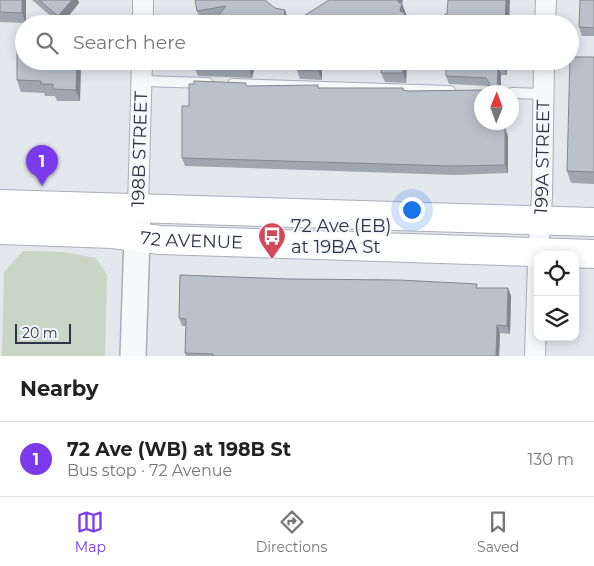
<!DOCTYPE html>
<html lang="en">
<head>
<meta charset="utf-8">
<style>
	:root { --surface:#fff; --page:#f6f6f6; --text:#222; --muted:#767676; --line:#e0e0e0; --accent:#7c3aed }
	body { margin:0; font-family:Montserrat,sans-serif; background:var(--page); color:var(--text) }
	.controls { position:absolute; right:15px; bottom:15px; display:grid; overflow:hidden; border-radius:10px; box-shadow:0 2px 12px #0003 }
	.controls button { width:45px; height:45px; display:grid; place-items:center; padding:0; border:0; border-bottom:1px solid var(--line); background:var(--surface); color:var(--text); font:25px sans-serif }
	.compass { position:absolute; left:474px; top:85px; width:45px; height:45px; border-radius:50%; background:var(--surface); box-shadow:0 2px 12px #0003; rotate:1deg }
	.scale { position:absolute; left:15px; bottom:12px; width:56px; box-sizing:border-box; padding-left:5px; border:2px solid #2b3445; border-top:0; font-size:14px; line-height:18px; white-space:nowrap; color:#2b3445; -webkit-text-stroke:4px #f4f6f9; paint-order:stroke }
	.you { position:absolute; left:411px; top:209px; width:18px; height:18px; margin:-12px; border:4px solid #fff; border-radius:50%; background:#1a73e8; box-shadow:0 0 0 8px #1a73e833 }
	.badge { display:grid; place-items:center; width:32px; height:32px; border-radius:50%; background:var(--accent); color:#fff; font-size:16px; font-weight:700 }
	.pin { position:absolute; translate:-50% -41px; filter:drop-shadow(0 1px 2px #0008) }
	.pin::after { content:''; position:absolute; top:26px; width:18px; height:15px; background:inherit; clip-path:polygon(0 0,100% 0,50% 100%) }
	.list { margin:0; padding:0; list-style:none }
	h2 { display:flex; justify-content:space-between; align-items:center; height:65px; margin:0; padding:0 20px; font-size:21px }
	h2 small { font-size:16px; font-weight:400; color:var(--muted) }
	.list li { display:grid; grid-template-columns:32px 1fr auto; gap:15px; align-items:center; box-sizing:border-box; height:75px; padding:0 20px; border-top:1px solid var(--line) }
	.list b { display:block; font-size:19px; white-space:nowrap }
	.list p { margin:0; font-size:16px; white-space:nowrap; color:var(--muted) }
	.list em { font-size:16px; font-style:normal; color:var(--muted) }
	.icon { flex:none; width:28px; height:28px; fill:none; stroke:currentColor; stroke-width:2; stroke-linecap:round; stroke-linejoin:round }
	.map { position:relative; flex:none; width:594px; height:356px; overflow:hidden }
	.search { position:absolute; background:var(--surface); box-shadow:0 2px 12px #0003; left:15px; right:15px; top:15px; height:55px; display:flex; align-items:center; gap:12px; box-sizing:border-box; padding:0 18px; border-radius:28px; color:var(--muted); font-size:19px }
	.sheet { height:140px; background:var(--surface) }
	nav { display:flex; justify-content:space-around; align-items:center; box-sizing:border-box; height:70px; border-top:1px solid var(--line); background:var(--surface); font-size:14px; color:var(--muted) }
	nav a { display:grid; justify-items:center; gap:2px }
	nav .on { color:var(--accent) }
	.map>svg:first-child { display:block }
	.green { fill:#c9d6c5 }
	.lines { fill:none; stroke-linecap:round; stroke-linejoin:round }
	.service-casing { stroke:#a9aeb7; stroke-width:12 }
	.minor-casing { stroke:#a9aeb7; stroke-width:22 }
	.tertiary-casing { stroke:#a9aeb7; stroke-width:28 }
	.secondary-casing { stroke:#a9aeb7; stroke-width:30 }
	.service { stroke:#f7f8fa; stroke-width:10 }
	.minor { stroke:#f7f8fa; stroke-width:20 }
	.tertiary { stroke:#f7f8fa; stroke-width:25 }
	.secondary { stroke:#fff; stroke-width:28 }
	.wall { fill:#a1a5ae }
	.shaded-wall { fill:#83868d }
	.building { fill:#bbc0ca; stroke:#83868d }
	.labels { text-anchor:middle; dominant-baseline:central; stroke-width:4; stroke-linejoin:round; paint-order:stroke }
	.street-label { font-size:18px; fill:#2b3445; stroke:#f4f6f9 }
	.poi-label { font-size:18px; fill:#2b3445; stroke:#f4f6f9; text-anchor:start }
</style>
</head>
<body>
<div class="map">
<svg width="594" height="356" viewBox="0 0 594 356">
	<rect width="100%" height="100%" fill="#e4e7ec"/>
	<path class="green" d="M23 251 63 252 96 258 107 275 105 356H2L4 272Z"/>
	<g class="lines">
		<g class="service-casing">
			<g id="service">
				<path d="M142 81 208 83"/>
				<path d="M233 84 450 91"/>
				<path d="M512 93 543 94"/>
			</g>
		</g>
		<g class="minor-casing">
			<g id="minor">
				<path d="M143 24V0"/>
				<path d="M545 24 546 0"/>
				<path id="s1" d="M138 208 142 61"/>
				<path id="s2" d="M538 255 542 196 544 61"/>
				<path d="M535 356 538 262"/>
			</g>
		</g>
		<g class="tertiary-casing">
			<path id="tertiary" d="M133 356 138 208"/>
		</g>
		<g class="secondary-casing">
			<g id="secondary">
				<path d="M0 204 594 222"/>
				<path id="s3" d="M0 230 113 234 160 240 594 254"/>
			</g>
		</g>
		<use href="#service" class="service"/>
		<use href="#minor" class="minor"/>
		<use href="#tertiary" class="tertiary"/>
		<use href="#secondary" class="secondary"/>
	</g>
	<g class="wall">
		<path d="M0 0H26V23L0 22Z"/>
		<path d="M32 0H78L79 3 62 24H60Z"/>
		<path d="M195 0 275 8 285 10 288 20 287 24H212L217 18 201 21 197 11Z"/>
		<path d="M594 0V36H582L579 27Z"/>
		<path d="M594 57V184L571 183 567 171Z"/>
		<path d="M24 61H81L80 101H57L55 96H45L44 93 21 92 17 80Z"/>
		<path d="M194 61H256L252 78 198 76 194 67Z"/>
		<path d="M284 61H322V80L300 79 297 70V64Z"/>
		<path d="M375 61H407L406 83 385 82 381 73 382 66Z"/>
		<path d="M446 61H507V75H501L499 128 508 136V173L455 175 185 166 182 158 189 106 247 86 330 88H403L404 90 408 91 486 90 488 86 449 84 446 76Z"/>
		<path d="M478 288H508L511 296 510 334 500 333 499 356H186L185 353 186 326H182L179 318Z"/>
	</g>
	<g class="shaded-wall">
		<path d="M22 0H26V23L22 13Z"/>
		<path d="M72 0H78L79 3 62 24H61L58 16Z"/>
		<path d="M398 0H403L402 3 409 22 408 24H402Z"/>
		<path d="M506 0H510L509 24H505Z"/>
		<path d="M285 10 288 20 287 24H282Z"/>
		<path d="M77 61H81L80 101 76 90Z"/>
		<path d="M250 61H256L252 78 249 68Z"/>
		<path d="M318 61H322V80L318 71Z"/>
		<path d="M403 61H407L406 83 403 73Z"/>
		<path d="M504 61H507V75L504 67Z"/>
		<path d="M498 66 501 75V92H497Z"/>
		<path d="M496 122H500L499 136 496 128Z"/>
		<path d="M505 128 508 136V173L505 165Z"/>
		<path d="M508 288 511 296 510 334 507 326Z"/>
		<path d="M497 325 500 333 499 356H496Z"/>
	</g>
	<g class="building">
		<path d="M0 0H22V13L0 12Z"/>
		<path d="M39 0H72L58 16Z"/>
		<path d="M195 0H265L275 8 285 10 282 24H212L226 6 197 11Z"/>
		<path d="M329 0H398V2L402 3 400 11 405 13 402 24H322L320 21V24H291Z"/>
		<path d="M448 0H506L505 24H445V14H447Z"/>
		<path d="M580 0H594V28L579 27Z"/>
		<path d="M17 49H24V61H77L76 90 53 89V84H41V81L17 80Z"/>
		<path d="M570 57H594V172L567 171Z"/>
		<path d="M194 61H250L249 68 194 67Z"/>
		<path d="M297 61H318V71L297 70Z"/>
		<path d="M382 61H403V73H381Z"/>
		<path d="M446 61H504V67L498 66 497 92H482V122H496V128H505V165L452 166 182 158V106H189V84H194V81L246 83V86L318 85V88H403V90L408 91 486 90 490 84 486 78 446 76Z"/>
		<path d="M180 275 290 279 399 280 477 284 476 288H508L507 326 497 325 496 356H213V354L185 353 186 319 179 318Z"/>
	</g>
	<defs>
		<g id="bus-pin" transform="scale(1.4375)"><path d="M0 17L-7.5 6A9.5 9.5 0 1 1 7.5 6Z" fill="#d1495b" stroke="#f4f6f9"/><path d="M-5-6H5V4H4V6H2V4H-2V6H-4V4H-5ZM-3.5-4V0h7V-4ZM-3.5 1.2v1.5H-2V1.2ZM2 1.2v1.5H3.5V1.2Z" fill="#fff"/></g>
	</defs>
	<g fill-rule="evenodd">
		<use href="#bus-pin" x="272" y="236"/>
	</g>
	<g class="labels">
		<g class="street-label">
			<text stroke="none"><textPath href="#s1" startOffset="59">198B STREET</textPath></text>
			<text stroke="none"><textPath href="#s2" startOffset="98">199A STREET</textPath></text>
			<text stroke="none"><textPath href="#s3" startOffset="192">72 AVENUE</textPath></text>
		</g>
		<g class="poi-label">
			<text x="291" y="226">72 Ave (EB)<tspan x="291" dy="21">at 19BA St</tspan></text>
		</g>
	</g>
</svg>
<div class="controls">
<button><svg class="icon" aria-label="locate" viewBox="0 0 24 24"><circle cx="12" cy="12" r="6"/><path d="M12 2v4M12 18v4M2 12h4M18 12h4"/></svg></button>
<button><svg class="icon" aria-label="layers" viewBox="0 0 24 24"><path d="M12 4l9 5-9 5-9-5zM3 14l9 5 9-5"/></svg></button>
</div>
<svg class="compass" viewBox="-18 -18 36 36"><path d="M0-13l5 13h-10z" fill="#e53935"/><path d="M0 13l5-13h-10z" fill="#767676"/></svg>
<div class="scale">20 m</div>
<div class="you"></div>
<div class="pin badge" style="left:42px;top:186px">1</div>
<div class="search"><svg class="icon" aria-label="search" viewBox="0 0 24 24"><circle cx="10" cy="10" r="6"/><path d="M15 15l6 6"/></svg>Search here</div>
</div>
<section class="sheet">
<h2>Nearby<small></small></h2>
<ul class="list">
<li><span class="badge">1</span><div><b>72 Ave (WB) at 198B St</b><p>Bus stop · 72 Avenue</p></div><em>130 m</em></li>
</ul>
</section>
<nav>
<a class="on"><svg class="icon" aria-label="map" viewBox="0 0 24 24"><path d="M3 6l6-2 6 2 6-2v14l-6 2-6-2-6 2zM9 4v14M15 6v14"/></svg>Map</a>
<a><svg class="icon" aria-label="directions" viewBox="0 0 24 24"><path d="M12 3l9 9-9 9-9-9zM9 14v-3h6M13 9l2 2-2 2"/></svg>Directions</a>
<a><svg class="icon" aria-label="saved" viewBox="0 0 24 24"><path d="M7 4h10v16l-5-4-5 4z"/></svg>Saved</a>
</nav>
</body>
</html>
